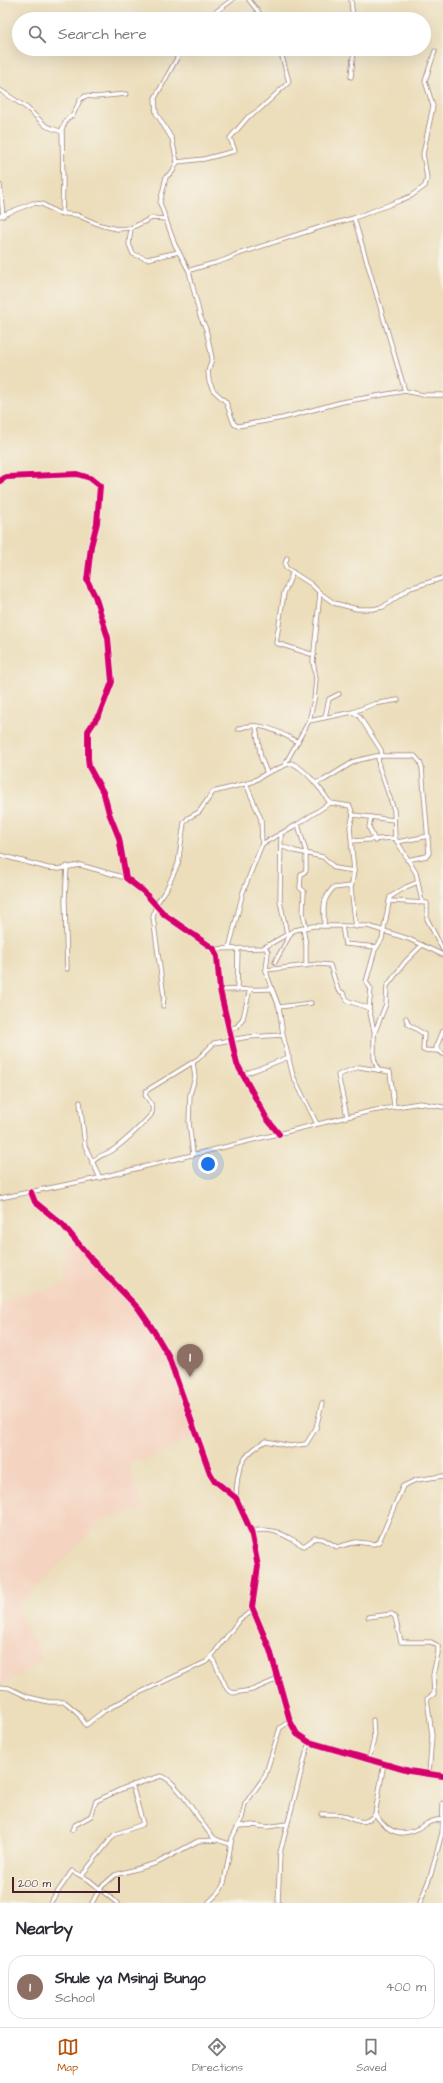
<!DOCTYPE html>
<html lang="en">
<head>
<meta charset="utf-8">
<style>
	:root { --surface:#fff; --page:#f7f7f7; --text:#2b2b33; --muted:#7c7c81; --line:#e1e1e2; --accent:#b45309 }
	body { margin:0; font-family:"Architects Daughter",sans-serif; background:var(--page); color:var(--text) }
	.scale { position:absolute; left:12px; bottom:10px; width:108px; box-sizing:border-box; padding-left:4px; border:2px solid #4a1f2b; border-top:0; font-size:11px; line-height:14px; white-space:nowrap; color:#4a1f2b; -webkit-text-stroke:3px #f7f3e8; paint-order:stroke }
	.you { position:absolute; left:208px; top:1164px; width:14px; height:14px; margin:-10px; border:3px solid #fff; border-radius:50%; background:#1a73e8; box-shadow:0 0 0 6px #1a73e833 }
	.badge { display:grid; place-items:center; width:26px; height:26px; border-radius:50%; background:var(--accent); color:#fff; font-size:13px; font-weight:700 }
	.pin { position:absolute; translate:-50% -33px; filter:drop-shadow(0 1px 2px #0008) }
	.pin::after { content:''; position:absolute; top:21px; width:14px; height:12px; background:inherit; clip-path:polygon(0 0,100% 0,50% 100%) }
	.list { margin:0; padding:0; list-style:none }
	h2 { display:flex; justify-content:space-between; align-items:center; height:52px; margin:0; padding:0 16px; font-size:17px }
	h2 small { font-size:13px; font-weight:400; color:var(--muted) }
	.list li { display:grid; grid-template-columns:26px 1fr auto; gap:12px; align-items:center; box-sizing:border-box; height:64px; margin:0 8px 8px; padding:0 8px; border:1px solid var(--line); border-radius:16px }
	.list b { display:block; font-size:15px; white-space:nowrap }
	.list p { margin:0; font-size:13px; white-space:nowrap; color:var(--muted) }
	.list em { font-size:13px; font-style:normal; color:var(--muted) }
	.icon { flex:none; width:22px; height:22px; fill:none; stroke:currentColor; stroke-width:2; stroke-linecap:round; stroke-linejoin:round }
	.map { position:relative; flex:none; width:443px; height:1903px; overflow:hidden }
	.search { position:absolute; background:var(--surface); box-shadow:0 4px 16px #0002; left:12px; right:12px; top:12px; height:44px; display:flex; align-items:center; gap:10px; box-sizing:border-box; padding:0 14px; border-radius:22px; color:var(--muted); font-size:15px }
	.sheet { height:124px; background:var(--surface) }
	nav { display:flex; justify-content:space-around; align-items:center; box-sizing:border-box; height:56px; border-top:1px solid var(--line); background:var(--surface); font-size:11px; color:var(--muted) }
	nav a { display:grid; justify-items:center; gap:2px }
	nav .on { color:var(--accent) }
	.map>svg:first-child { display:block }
	.built { fill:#f4d3c0 }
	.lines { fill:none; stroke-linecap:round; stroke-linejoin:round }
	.minor-casing { stroke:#9b7e73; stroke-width:5 }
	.minor { stroke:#fff; stroke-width:3.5 }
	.cycleway-casing { stroke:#f7f3e8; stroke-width:8 }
	.cycleway { stroke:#d6006c; stroke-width:6 }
</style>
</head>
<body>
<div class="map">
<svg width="443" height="1903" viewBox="0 0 443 1903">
	<rect width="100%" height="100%" fill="#f7f3e8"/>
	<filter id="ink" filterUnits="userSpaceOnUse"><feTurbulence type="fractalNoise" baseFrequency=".025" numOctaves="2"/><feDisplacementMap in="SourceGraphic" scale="8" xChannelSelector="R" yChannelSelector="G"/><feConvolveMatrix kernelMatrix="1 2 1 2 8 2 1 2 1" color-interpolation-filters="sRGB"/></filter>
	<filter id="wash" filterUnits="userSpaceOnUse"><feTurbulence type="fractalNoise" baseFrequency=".012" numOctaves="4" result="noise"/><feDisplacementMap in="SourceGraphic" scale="16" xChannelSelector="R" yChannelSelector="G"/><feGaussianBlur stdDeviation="0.9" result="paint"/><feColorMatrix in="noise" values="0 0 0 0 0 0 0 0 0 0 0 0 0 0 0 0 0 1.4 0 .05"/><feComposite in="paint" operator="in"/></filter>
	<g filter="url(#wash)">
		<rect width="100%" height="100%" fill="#ecdebb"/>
		<path class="built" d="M76 1241 104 1272 127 1293 164 1344 196 1437 149 1459 128 1463 145 1511 111 1516 96 1526 17 1608 43 1659 0 1687V1300L64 1286 68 1246Z"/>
	</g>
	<g filter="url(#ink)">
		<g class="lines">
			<g class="minor-casing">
				<g id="minor">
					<path d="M249 0 264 19"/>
					<path d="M351 0 353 19"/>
					<path d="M206 19 232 0"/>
					<path d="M182 49 155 98 156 113 172 139 177 162 173 171 166 177 160 203 175 245 189 271 200 316 206 329 212 358 208 372 209 381 213 390 226 402 234 424 238 426 283 418 342 402 405 391 423 395H443"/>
					<path d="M351 77 354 49"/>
					<path d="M0 90 27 108 46 126 62 132"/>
					<path d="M177 162 204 159 235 151 230 138 248 117 259 110 289 82 280 49"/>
					<path d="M0 185 3 216"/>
					<path d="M62 214 63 183 62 129 67 119 73 115 80 100 85 96 95 97 126 94"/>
					<path d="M0 216 33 203 42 204 58 213 77 215 100 225 117 229 131 228 152 218 166 219"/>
					<path d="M354 218 405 391"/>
					<path d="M131 228 129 244 133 254 147 259 179 252"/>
					<path d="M189 271C204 264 221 264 235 255L321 227 354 218 399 201 411 196 425 186 427 178 423 154 433 106 425 81 435 51"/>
					<path d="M0 481 6 477 77 474 90 478 100 486 97 523 91 546 87 580 95 596 108 638 112 682 100 713 88 731V758L89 767 104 794 109 813 119 838 126 878 143 891 165 915 214 949 217 957 220 990 237 1064 267 1119 279 1134"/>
					<path d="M287 558 285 564 286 568 311 584 320 593 334 603 357 609H373L383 607 410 588 443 578"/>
					<path d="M293 572 284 593 276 643 314 655"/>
					<path d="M353 712 374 704 398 700"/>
					<path d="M325 717 329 699 339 694"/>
					<path d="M309 721 353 712 359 716 381 750 382 756"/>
					<path d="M256 727 261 758 267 773"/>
					<path d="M238 729C259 720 279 732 298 742"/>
					<path d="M378 756 379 767 394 810 395 838 416 873 422 902"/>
					<path d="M285 764 309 721 314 700 316 679 313 661 320 593"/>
					<path d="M315 783 324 780 355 761 376 756H415L420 762 422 768 429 853 427 856 407 860"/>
					<path d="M246 784 261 819 262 844"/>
					<path d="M353 815 394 820"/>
					<path d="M371 817 369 827 375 841"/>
					<path d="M298 824 306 852V871L301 874 300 888 304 891 303 913 306 927"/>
					<path d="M281 834 280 901 287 934"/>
					<path d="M352 841 395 838"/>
					<path d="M397 842 429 836"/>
					<path d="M281 846 295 851 323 857 335 868 354 871"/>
					<path d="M0 855 48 868 59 869 80 865 126 878"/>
					<path d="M67 866 65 900 67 969"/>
					<path d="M389 901 427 903V919L443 950"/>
					<path d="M324 926C325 908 320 903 333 888L351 886"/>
					<path d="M342 926 345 944 377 947"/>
					<path d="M303 928 306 945V966"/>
					<path d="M265 947 268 952 266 970 268 978 279 1007 283 1035 293 1076 317 1124"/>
					<path d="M229 948 243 892 262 844 298 824 330 803"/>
					<path d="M214 949 263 948 295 930 313 926H368L409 939 443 955"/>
					<path d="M275 962 291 933"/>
					<path d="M266 970 318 964 330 965 338 990 343 993 348 1001 369 1008"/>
					<path d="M220 990 270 989"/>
					<path d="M237 990 238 949"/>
					<path d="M163 1006 164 997 153 917 156 904 166 890 178 864 184 823 188 818 199 812 213 792 252 782 267 773 291 763C305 768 322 790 330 803L350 806 353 815 350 827 354 871 351 889 356 927"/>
					<path d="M279 1007 311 1003"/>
					<path d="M406 1018 408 1024 424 1034 423 1050 438 1051"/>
					<path d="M228 1028 237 1027 243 1018 250 989"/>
					<path d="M374 1031 369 1008 371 989 366 982 375 950 382 939 390 897 406 887 418 882"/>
					<path d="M443 1031 436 1048 443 1054"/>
					<path d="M193 1062 195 1078 190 1094 189 1122 193 1155"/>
					<path d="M242 1075 289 1057"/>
					<path d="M80 1102 85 1146 100 1178"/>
					<path d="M394 1106 390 1072 378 1070 374 1058V1034L386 1004 387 986 405 962 422 945"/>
					<path d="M347 1116 338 1075 359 1067 378 1070"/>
					<path d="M92 1163C97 1155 106 1155 113 1150 127 1140 139 1128 151 1115 155 1107 150 1102 145 1095L146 1091 198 1059 214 1043 248 1037 283 1035"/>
					<path d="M31 1192 35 1202 63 1225 91 1259 139 1309 152 1328 168 1355 210 1473 215 1481 236 1498 251 1531 258 1566 252 1607 270 1650 290 1721 297 1734 309 1742 409 1771 443 1776"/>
					<path d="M0 1198 94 1179 371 1111 420 1103 443 1107"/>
					<path d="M236 1498C237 1470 239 1456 266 1441L290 1446 306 1444 316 1428 322 1403"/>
					<path d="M251 1531C276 1527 283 1535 304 1546L315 1538 323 1539 337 1547 356 1542 374 1544 379 1542 403 1486 416 1480 443 1476"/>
					<path d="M368 1617 392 1614 395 1617 401 1642H431L438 1646V1653L433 1675 434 1694 427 1699 432 1735 429 1774"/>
					<path d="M212 1657 227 1689 233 1693 252 1690 278 1679"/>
					<path d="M0 1687 9 1688 28 1697 49 1702H65L77 1712 86 1725 104 1711 128 1698 208 1661 240 1619 253 1611"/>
					<path d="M369 1759 374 1739 373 1720"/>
					<path d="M321 1814C327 1814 335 1814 341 1815 354 1819 364 1828 375 1814L384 1763"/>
					<path d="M375 1814C391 1837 405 1838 428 1823 433 1820 438 1821 442 1818"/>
					<path d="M238 1826 253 1825 267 1827 287 1824"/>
					<path d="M72 1830 75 1825 91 1816 96 1801 124 1788 161 1776C179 1781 199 1823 213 1837 217 1841 225 1842 230 1844"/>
					<path d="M82 1875 114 1835 143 1824 132 1785"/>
					<path d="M50 1903 72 1871 89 1880 117 1903"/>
					<path d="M92 1903 100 1888 115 1875 157 1863 198 1841 217 1840"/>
					<path d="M208 1903 220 1891 224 1883 232 1838 242 1818 245 1804 265 1776 280 1728 290 1721"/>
					<path d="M278 1903 280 1853 309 1742"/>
					<path d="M420 1903 431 1874 442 1833 443 1803"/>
				</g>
			</g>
			<use href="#minor" class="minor"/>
			<g class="cycleway-casing">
				<g id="cycleway">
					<path d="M0 481 6 477 77 474 90 478 100 486 97 523 91 546 87 580 95 596 108 638 112 682 100 713 88 731V758L89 767 104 794 109 813 119 838 126 878 143 891 165 915 214 949 217 957 220 990 237 1064 267 1119 279 1134"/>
					<path d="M31 1192 35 1202 63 1225 91 1259 139 1309 152 1328 168 1355 210 1473 215 1481 236 1498 251 1531 258 1566 252 1607 270 1650 290 1721 297 1734 309 1742 409 1771 443 1776"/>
				</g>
			</g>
			<use href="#cycleway" class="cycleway"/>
		</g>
	</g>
</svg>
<div class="scale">200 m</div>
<div class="you"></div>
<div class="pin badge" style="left:190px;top:1377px;background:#8d6e63">1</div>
<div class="search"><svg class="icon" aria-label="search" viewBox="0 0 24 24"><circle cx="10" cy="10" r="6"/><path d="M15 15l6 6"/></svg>Search here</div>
</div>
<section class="sheet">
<h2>Nearby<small></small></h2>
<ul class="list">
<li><span class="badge" style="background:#8d6e63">1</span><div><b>Shule ya Msingi Bungo</b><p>School</p></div><em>400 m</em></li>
</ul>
</section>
<nav>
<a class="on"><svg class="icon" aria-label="map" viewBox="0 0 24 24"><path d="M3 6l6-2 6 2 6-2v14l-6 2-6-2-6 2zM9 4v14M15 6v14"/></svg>Map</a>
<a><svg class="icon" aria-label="directions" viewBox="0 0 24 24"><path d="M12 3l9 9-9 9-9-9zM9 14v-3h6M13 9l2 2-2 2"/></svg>Directions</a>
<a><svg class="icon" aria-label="saved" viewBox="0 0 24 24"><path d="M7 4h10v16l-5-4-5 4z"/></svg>Saved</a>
</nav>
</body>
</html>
